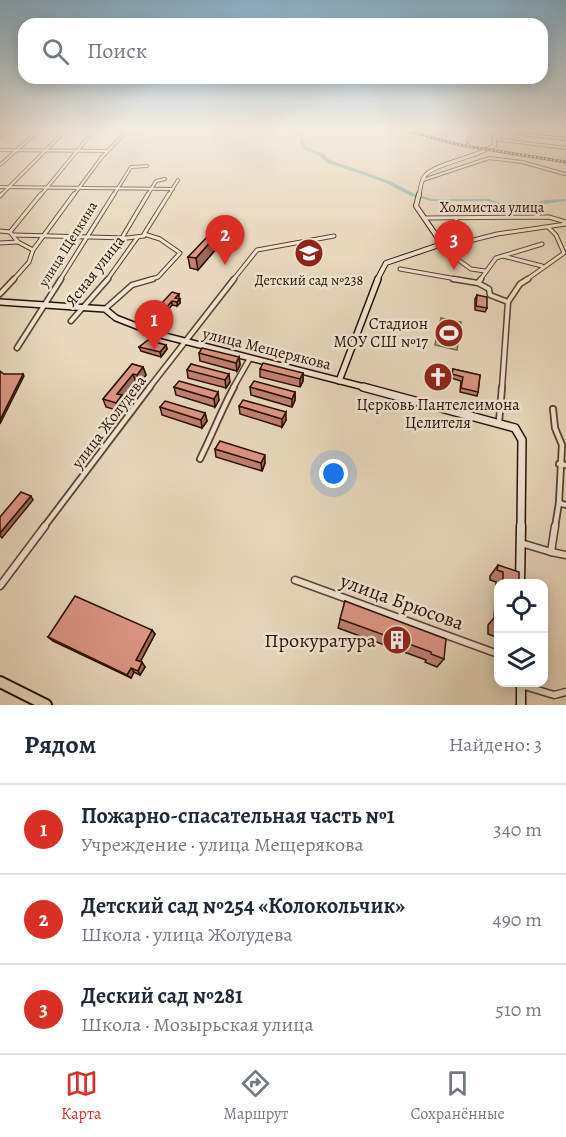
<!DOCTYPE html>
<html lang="ru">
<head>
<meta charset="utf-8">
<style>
	:root { --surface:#fff; --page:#f6f6f7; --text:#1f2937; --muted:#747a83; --line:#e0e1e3; --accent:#d93025 }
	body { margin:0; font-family:Alegreya,serif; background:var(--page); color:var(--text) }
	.controls { position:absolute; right:18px; bottom:18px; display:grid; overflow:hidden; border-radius:12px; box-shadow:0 3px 15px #0003 }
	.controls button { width:54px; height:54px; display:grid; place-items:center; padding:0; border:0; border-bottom:2px solid var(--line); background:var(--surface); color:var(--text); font:30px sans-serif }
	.you { position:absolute; left:334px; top:474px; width:21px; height:21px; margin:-15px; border:4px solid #fff; border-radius:50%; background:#1a73e8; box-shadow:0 0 0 9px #1a73e833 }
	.badge { display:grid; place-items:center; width:39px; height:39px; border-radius:50%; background:var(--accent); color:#fff; font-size:20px; font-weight:700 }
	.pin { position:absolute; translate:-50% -50px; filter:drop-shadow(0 2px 3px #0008) }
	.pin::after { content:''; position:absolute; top:32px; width:21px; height:18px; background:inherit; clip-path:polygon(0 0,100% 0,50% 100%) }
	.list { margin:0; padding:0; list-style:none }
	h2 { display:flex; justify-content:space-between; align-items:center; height:78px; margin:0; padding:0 24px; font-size:26px }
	h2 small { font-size:20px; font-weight:400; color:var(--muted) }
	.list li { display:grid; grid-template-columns:39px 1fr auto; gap:18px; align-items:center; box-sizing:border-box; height:90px; padding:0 24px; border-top:2px solid var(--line) }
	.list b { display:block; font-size:22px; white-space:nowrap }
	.list p { margin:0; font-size:20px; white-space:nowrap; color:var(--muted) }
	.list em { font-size:20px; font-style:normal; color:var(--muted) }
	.icon { flex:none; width:33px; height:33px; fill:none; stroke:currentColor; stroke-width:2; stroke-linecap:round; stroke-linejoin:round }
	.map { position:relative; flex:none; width:566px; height:705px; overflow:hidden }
	.search { position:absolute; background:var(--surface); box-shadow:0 3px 15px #0003; left:18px; right:18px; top:18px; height:66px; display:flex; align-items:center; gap:15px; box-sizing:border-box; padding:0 21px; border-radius:18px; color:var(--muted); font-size:22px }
	.sheet { height:348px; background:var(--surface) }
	nav { display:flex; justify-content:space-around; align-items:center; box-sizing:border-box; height:84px; border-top:2px solid var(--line); background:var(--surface); font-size:16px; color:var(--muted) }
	nav a { display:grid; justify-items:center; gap:3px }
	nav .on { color:var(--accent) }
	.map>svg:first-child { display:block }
	.green { fill:#b9be8e; stroke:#726647; stroke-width:1.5 }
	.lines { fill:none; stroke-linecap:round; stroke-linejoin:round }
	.river { fill:#97b9b3; fill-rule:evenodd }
	.street-far4-casing { stroke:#5b412f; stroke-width:4 }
	.street-far3-casing { stroke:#5b412f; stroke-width:5 }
	.street-far2-casing { stroke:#5b412f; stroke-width:7 }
	.street-far1-casing { stroke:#5b412f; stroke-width:8 }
	.street-casing { stroke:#5b412f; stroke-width:9 }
	.secondary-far4-casing { stroke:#2c0f00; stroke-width:4.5 }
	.secondary-far3-casing { stroke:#2c0f00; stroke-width:6 }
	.secondary-far2-casing { stroke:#2c0f00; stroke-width:8 }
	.secondary-far1-casing { stroke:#2c0f00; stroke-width:10 }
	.secondary-casing { stroke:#2c0f00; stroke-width:11 }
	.highway-casing { stroke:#2c0f00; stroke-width:14 }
	.street-far4 { stroke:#f0e6d3; stroke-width:2 }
	.street-far3 { stroke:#f0e6d3; stroke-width:3 }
	.street-far2 { stroke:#f0e6d3; stroke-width:4 }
	.street-far1 { stroke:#f0e6d3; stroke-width:4.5 }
	.street { stroke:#f0e6d3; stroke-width:6 }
	.secondary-far4 { stroke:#f0e6d3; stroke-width:3 }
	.secondary-far3 { stroke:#f0e6d3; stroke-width:4 }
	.secondary-far2 { stroke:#f0e6d3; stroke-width:5 }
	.secondary-far1 { stroke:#f0e6d3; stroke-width:7 }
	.secondary { stroke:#f0e6d3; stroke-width:8 }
	.highway { stroke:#e8d8bc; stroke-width:10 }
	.rail-casing { stroke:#2c0f00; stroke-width:3 }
	.rail { stroke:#f0e6d3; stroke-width:1.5; stroke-dasharray:2; stroke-linecap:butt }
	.wall { fill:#be8172; stroke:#2c0f00; stroke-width:1.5 }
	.shaded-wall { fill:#9b695c; stroke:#2c0f00; stroke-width:1.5 }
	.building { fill:#dd9684; stroke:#2c0f00; stroke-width:1.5 }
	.labels { text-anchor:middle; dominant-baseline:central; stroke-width:5; stroke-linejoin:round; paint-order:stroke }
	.far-street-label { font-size:14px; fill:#2c0f00; stroke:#f0e6d3 }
	.far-poi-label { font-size:14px; fill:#2c0f00; stroke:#f0e6d3 }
	.street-label { font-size:16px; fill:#2c0f00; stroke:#f0e6d3 }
	.poi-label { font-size:16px; fill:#2c0f00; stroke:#f0e6d3; text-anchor:end }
	.near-street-label { font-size:20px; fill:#2c0f00; stroke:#f0e6d3 }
	.near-poi-label { font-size:20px; fill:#2c0f00; stroke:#f0e6d3; text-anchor:end }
</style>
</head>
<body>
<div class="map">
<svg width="566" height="705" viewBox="0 0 566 705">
	<rect width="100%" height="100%" fill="#e8d8bc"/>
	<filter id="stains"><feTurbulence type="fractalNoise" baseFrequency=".00333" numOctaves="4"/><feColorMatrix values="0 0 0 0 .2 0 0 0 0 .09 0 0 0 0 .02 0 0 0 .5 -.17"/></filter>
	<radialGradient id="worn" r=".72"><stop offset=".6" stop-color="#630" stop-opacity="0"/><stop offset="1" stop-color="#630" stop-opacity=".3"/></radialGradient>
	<path class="green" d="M441 318 461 322 457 350 435 345Z"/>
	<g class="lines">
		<path class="river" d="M287 129H293L304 133 303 139 306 147 324 154 330 160 390 181 415 194 432 199H489L510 206H521L545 200 566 199V201L545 204 521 210 509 209 488 201H432L411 196 386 183 326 162 320 156 303 149 299 139 301 135Z"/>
		<g class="street-far4-casing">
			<g id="street-far4">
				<path d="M432 129H440"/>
				<path d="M539 129 566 132"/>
				<path d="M493 131 566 139"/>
				<path d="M0 137 10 129"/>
				<path d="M494 139 566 148"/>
				<path d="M468 142 472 129"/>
				<path d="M0 150 107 151"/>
				<path d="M0 165 40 129"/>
				<path d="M423 180 489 158 522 162 565 174"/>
				<path d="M0 187 173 189"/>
				<path d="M0 196 67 129"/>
				<path d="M40 196 95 129"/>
				<path d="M73 196 102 157 122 136 124 129"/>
				<path d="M113 196 131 167 147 166"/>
				<path d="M147 196 156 181 165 179"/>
				<path d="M168 196 178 180"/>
			</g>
		</g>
		<g class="street-far3-casing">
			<g id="street-far3">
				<path d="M0 196 2 194"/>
				<path d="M424 218 549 217 566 222"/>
				<path d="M0 231 10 232 18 242 33 250"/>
				<path d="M10 232 41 194"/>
				<path d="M14 235 127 238 144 236"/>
				<path d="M123 236 148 194"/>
				<path d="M440 239 457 231 456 218"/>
				<path d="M0 243 17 242"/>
				<path d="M442 244 454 245 497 234 566 224"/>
				<path d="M456 254 457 259 471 269 485 271"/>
				<path d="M503 256 542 266"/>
				<path d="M400 269 462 280"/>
				<path d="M13 280 29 262 33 250 74 194"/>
				<path d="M60 280 114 194"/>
				<path d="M107 280 137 238"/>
				<path d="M148 280 158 277 180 253 160 239 144 234 169 194"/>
				<path d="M233 280 257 250 334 236"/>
				<path d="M480 280 496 258 542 244"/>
				<path d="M526 280 564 253 556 235 549 228"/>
			</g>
		</g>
		<g class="street-far2-casing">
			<g id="street-far2">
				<path d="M453 279 478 283 481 279"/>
				<path d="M478 283 489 289 490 295 508 302"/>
				<path d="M0 294 14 279"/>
				<path d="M105 309 132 285 153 279"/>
				<path d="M71 321 108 279"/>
				<path d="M17 348 61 279"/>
				<path d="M149 388 234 279"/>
				<path d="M233 388 250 358"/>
				<path d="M502 388 508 302 520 284 528 279"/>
			</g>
		</g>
		<g class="street-far1-casing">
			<g id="street-far1">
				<path d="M553 409 555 428 562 445 559 503 555 527"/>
				<path d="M499 422 502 387"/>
				<path d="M200 459C212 435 221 411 234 387"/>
				<path d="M559 464 566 465"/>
				<path d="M559 503 566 505"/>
				<path d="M44 527 150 387"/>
			</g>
		</g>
		<g class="street-casing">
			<g id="street">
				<path d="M521 543 551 552 555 526"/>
				<path d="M551 552 566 555"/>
				<path d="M295 580 498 654"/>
				<path d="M0 586 45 526"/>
				<path d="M521 685 554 695 566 692"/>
			</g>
		</g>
		<g class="secondary-far4-casing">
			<path id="secondary-far4" d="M419 196C420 190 421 181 424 177 431 164 479 157 495 145L493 129"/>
		</g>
		<g class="secondary-far3-casing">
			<path id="secondary-far3" d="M377 280 386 263 442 244 416 206 419 194"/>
		</g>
		<g class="secondary-far2-casing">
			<g id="secondary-far2">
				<path d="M0 302 105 309 116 318 157 334 368 388"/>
				<path d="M339 381 378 279"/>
			</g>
		</g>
		<g class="secondary-far1-casing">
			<path id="secondary-far1" d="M363 387 515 428 522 440 521 527"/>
		</g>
		<g class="secondary-casing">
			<g id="secondary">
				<path d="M520 584 521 526"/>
				<path d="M521 682V705"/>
			</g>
		</g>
		<g class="highway-casing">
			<path id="highway" d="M0 682 46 705"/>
		</g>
		<use href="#street-far4" class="street-far4"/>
		<use href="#street-far3" class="street-far3"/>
		<use href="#street-far2" class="street-far2"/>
		<use href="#street-far1" class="street-far1"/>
		<use href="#street" class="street"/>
		<use href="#secondary-far4" class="secondary-far4"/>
		<use href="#secondary-far3" class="secondary-far3"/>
		<use href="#secondary-far2" class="secondary-far2"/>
		<use href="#secondary-far1" class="secondary-far1"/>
		<use href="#secondary" class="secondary"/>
		<use href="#highway" class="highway"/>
		<g class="rail-casing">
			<path id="rail" d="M401 129 460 145 566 162"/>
		</g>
		<use href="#rail" class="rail"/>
	</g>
	<g class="wall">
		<path d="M216 249 198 270 190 268 188 257Z"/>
		<path d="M179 294V299L180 303 177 306 172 305 166 312H167L168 316 165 320 161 319 157 323 150 321 149 317Z"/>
		<path d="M477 295 487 308 485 312 475 310V299Z"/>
		<path d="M166 345 167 349 161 357 141 351 139 347Z"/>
		<path d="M199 353 239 357 240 365 237 371 200 361Z"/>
		<path d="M132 364 143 367 146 375 140 383 136 382 123 398 125 403 119 411 106 407 103 399Z"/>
		<path d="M191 364 230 382 226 388 188 378 187 370Z"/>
		<path d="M439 366 444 373 441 381 437 379V375Z"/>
		<path d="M260 369 303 373V381L300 387 260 377Z"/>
		<path d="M453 369 480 375 478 392 477 396 460 392 461 381 451 378Z"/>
		<path d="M174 387 219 400 215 407 176 395Z"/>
		<path d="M250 387 295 392V400L292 407 251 395Z"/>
		<path d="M239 406 286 420 282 427 240 414Z"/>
		<path d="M160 407 205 413 207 421 202 428 162 415Z"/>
		<path d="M215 449 265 463 262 471 216 457Z"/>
		<path d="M498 565 519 584H498V638L488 634V625L494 618 496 582 490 580V576Z"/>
		<path d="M345 601 444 659 437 667 425 662 426 660 338 628Z"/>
		<path d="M152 630 155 634 140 662 145 667 140 675 134 672 131 678 53 641 48 637Z"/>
	</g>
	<g class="shaded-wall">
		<path d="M214 238 216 249 198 270 196 258Z"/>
		<path d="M180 299V303L177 306V302Z"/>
		<path d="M172 301V305L164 315 163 311Z"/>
		<path d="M167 312 168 316 165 320 164 316Z"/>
		<path d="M160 315 161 319 157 323 156 319Z"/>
		<path d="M166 345 167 349 161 357 160 352Z"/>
		<path d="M239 357 240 365 237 371 236 363Z"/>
		<path d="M143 367 146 375 140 383 137 375Z"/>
		<path d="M303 373V381L300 387V379Z"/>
		<path d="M23 374 24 376 0 424V420Z"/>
		<path d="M133 374 136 382 123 398 125 403 119 411 116 403 117 394Z"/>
		<path d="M229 374 230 382 226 388 225 380Z"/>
		<path d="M218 392 219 400 215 407 214 399Z"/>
		<path d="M295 392V400L292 407V399Z"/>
		<path d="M286 412V420L282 427V419Z"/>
		<path d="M205 413 207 421 202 428 201 420Z"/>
		<path d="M265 455V463L262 471 261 463Z"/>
		<path d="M31 496 33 500 2 538 0 536V533Z"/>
		<path d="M152 630 155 634 139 664 136 660Z"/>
		<path d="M142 662 145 667 140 675 138 671Z"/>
		<path d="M131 668 134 672 131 678 127 675Z"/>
	</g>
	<g class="building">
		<path d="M207 237 214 238 196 258 188 257Z"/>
		<path d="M172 292 179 294 175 298 180 299 177 302 172 301 163 311 167 312 164 316 160 315 156 319 149 317Z"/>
		<path d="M477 295 487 297V308L476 306Z"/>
		<path d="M148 340 166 345 160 352 139 347Z"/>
		<path d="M202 348 239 357 236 363 199 353Z"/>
		<path d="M263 363 303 373 300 379 260 369Z"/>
		<path d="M132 364 143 367 137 375 133 374 117 394 122 395 116 403 103 399Z"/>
		<path d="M191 364 229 374 225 380 187 370Z"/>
		<path d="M439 366 445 367 444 373 440 371Z"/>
		<path d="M453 369 480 375 478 392 461 388 463 377 452 374Z"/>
		<path d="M0 371 4 374H23L0 420Z"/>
		<path d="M179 381 218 392 214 399 174 387Z"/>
		<path d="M254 381 295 392 292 399 250 387Z"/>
		<path d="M243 400 286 412 282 419 239 406Z"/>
		<path d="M165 401 205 413 201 420 160 407Z"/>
		<path d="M220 441 265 455 261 463 215 449Z"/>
		<path d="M21 492 31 496 0 533V517Z"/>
		<path d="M498 565 519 572V584H503V572L497 570Z"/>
		<path d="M75 596 152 630 136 660 142 662 138 671 131 668 127 675 48 637Z"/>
		<path d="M345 601 446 639 444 659 431 654V652L340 619Z"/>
		<path d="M496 616 498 617V626L496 625Z"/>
	</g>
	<linearGradient id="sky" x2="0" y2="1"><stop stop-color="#87b6d3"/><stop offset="0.57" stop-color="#f5ede1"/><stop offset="1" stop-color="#f5ede1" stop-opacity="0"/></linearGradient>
	<rect width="566" height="228" fill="url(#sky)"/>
	<defs>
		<g id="school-disc" transform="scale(1.5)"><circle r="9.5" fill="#8f2418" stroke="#f0e6d3"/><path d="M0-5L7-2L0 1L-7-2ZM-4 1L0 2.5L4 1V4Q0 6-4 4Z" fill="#fff"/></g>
		<g id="stadium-disc" transform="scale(1.5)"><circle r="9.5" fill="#8f2418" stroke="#f0e6d3"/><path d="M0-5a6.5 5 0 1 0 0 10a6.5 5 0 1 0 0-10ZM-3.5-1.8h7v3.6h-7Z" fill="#fff"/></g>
		<g id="church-disc" transform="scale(1.5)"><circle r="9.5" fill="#8f2418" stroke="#f0e6d3"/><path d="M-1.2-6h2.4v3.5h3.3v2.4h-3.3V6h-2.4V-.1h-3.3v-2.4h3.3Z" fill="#fff"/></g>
		<g id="building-disc" transform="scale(1.5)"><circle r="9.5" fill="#8f2418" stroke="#f0e6d3"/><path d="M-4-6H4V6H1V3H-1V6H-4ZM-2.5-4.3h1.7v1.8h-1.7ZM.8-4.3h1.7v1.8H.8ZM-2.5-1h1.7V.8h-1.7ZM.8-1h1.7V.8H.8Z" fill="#fff"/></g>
	</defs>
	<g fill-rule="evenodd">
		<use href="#school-disc" x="309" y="253"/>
		<use href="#stadium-disc" x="449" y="333"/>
		<use href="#church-disc" x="438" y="377"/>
		<use href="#building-disc" x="397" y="640"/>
	</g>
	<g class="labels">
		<g class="far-street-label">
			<text x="492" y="207">Холмистая улица</text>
			<text transform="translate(68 244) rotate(-58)">улица Щепкина</text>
		</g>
		<g class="far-poi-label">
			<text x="309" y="280">Детский сад №238</text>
		</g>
		<g class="street-label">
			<text transform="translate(95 271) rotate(-52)">Ясная улица</text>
			<text transform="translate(267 349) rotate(14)">улица Мещерякова</text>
			<text transform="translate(109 422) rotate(-53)">улица Жолудева</text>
		</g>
		<g class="poi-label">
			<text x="428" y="324">Стадион<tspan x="428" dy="18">МОУ СШ №17</tspan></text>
			<text x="438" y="405" text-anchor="middle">Церковь Пантелеимона<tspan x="438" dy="18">Целителя</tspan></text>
		</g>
		<g class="near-street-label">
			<text transform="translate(402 602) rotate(20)">улица Брюсова</text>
		</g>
		<g class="near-poi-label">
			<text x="376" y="640">Прокуратура</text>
		</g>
	</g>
	<rect width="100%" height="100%" filter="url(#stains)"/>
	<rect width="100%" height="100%" fill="url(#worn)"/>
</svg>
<div class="controls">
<button><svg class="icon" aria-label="locate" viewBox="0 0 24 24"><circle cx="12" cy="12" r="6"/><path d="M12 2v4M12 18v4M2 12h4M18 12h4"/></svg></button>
<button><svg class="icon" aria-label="layers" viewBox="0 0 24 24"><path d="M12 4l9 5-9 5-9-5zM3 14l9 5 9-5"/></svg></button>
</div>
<div class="you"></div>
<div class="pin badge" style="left:154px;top:350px">1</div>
<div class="pin badge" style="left:225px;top:265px">2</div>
<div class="pin badge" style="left:454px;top:270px">3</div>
<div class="search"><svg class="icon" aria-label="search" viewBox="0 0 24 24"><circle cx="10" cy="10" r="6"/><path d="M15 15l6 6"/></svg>Поиск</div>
</div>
<section class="sheet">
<h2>Рядом<small>Найдено: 3</small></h2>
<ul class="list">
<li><span class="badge">1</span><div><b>Пожарно-спасательная часть №1</b><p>Учреждение · улица Мещерякова</p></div><em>340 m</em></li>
<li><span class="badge">2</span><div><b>Детский сад №254 «Колокольчик»</b><p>Школа · улица Жолудева</p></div><em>490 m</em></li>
<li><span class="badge">3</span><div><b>Деский сад №281</b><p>Школа · Мозырьская улица</p></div><em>510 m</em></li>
</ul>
</section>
<nav>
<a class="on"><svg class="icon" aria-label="map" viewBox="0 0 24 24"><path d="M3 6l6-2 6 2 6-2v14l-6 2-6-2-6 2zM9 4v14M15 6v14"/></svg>Карта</a>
<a><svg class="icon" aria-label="directions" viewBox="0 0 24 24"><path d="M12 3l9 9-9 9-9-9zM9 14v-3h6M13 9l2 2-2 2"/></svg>Маршрут</a>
<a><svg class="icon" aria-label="saved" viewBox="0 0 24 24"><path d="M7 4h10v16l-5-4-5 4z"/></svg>Сохранённые</a>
</nav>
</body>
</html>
